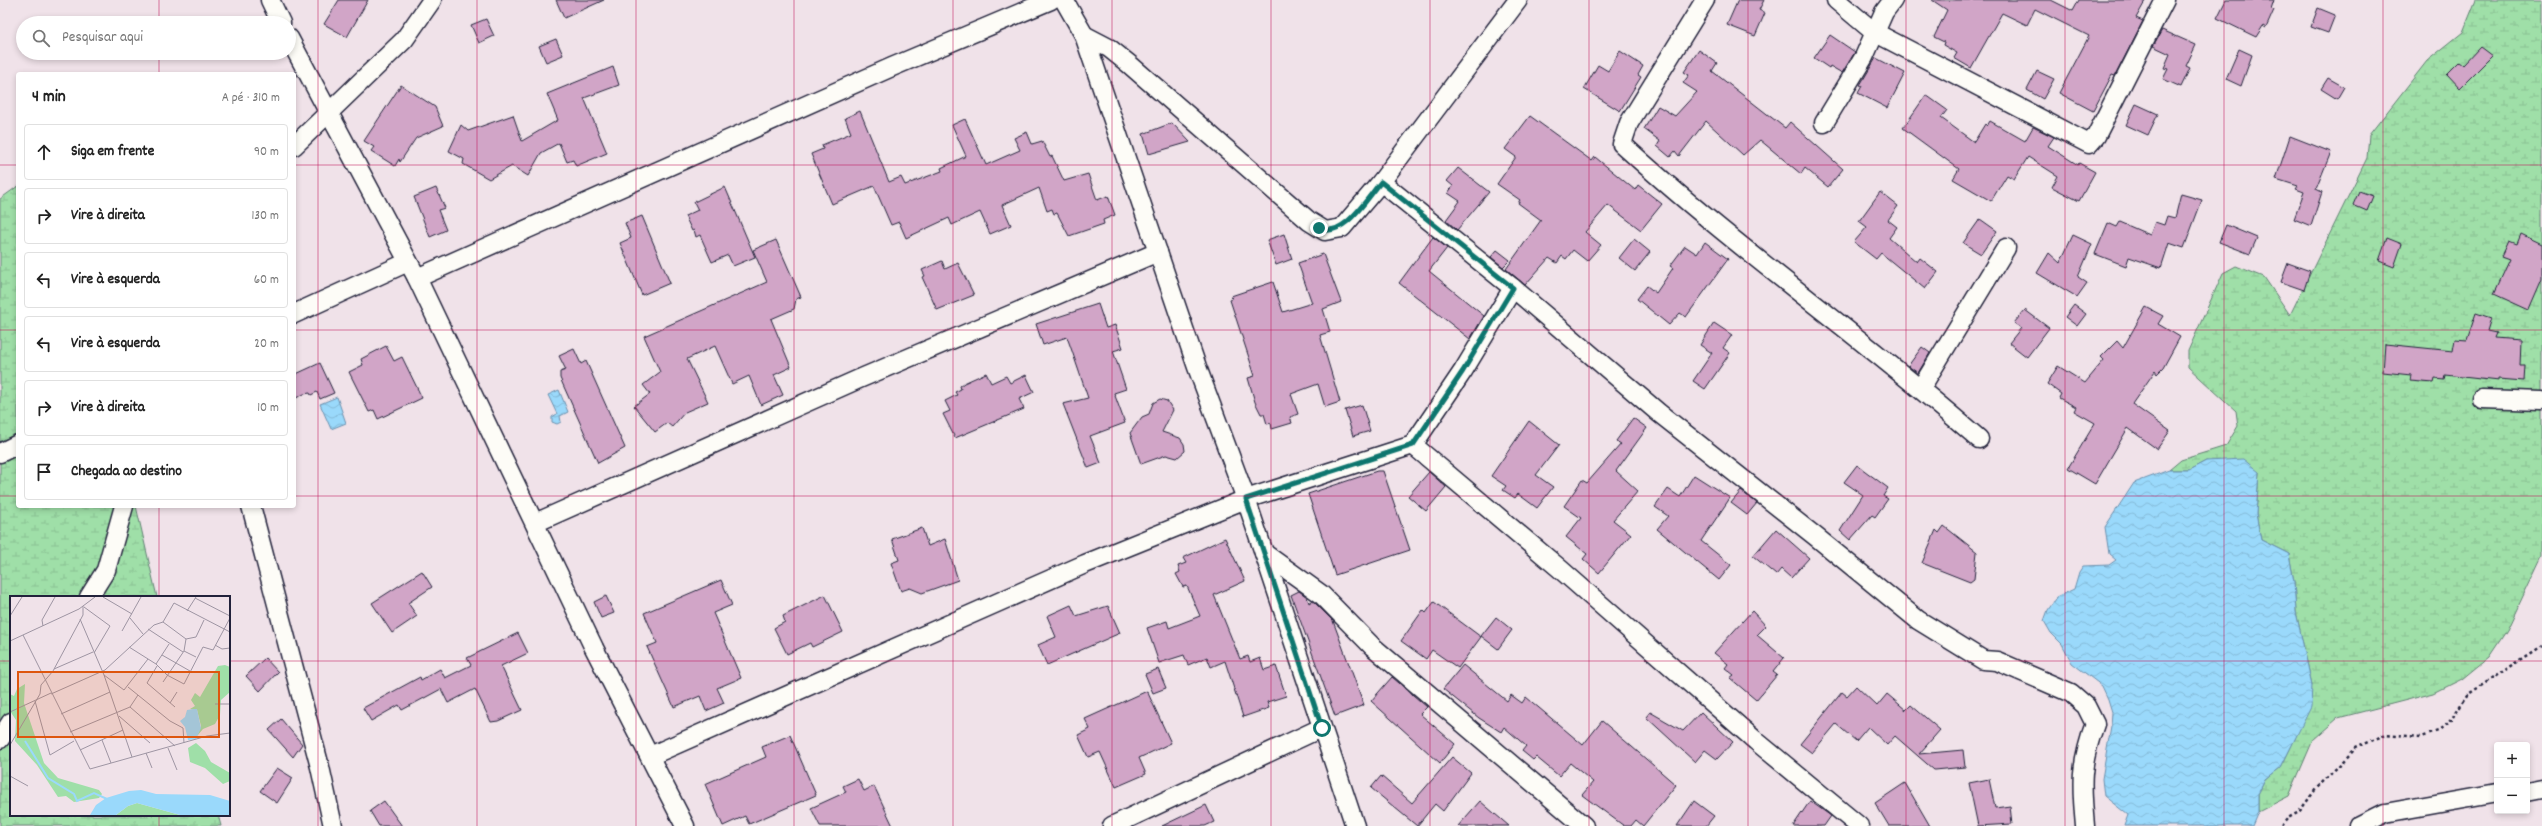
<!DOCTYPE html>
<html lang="pt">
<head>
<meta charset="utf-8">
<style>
	:root { --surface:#fff; --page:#f2f2f2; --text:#222; --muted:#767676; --line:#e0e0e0 }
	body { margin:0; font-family:Dekko,sans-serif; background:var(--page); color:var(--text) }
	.controls { position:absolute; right:12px; bottom:12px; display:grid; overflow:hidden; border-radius:4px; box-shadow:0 2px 6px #0003 }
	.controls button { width:36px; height:36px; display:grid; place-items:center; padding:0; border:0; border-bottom:1px solid var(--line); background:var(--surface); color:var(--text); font:20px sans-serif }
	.stop { position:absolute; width:12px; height:12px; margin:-9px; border:3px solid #0f766e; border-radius:50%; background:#fff }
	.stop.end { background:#0f766e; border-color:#fff; box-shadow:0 1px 4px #0008 }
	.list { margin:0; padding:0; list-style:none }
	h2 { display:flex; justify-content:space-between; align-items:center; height:52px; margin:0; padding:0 16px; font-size:17px }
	h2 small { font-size:13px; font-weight:400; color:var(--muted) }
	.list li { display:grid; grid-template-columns:26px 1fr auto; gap:12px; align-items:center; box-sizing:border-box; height:56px; margin:0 8px 8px; padding:0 8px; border:1px solid var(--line); border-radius:4px }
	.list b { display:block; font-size:15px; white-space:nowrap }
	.list em { font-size:13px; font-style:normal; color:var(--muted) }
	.icon { flex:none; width:22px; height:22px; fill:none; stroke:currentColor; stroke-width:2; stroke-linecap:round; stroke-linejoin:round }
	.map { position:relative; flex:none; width:2542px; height:826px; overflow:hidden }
	.search { position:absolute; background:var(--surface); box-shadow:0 2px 6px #0003; left:16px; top:16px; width:280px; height:44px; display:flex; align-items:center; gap:10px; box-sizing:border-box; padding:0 14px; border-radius:22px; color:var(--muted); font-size:15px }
	.panel { position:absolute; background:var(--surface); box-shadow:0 2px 6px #0003; left:16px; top:72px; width:280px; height:436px; border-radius:4px }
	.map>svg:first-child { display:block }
	.wetland { fill:url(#wetland-marsh); stroke:#608072 }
	.water { fill:url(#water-waves); stroke:#6a90ae }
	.building { fill:#d1a5c7; stroke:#22223b }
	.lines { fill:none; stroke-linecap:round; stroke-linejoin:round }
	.minor-casing { stroke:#22223b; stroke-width:21 }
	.path { stroke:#22223b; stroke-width:2.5; stroke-dasharray:3 3; stroke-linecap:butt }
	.minor { stroke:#fdfcf7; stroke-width:18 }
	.route { stroke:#0f766e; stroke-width:5 }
	.grid { fill:none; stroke:#c2185b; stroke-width:1; stroke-opacity:0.55 }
	.inset-river { fill:none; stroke:#9ad9fb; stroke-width:2 }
	.inset-road { fill:none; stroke:#9e95a3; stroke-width:1 }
	.view { fill:#de560e; fill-opacity:0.15; stroke:#de560e; stroke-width:2 }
	.inset-edge { fill:none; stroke:#22223b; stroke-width:2 }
</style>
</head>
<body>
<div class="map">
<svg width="2542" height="826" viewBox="0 0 2542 826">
	<defs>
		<pattern id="wetland-marsh" width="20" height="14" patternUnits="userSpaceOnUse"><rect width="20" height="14" fill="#9fdfa8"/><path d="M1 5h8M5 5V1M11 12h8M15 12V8" fill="none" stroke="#89bf92"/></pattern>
		<pattern id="water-waves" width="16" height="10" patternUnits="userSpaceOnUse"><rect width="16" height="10" fill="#9ad9fb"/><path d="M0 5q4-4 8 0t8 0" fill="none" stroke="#84bad8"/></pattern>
	</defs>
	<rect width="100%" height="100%" fill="#f0e2e9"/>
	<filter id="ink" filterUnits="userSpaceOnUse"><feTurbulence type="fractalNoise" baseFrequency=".025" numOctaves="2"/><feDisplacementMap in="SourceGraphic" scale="8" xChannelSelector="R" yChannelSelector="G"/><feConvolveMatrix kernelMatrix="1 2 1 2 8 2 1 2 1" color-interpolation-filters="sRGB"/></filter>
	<g filter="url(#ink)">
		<g class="wetland">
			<path d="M2476 0H2542V556L2507 630 2489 657 2462 679 2434 693 2338 718 2313 740 2289 796 2258 812V794L2265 780 2281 767 2290 749 2299 729 2312 685 2296 612 2294 582 2289 554 2261 540 2256 514 2259 472 2206 461 2189 470H2169L2181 460 2226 446 2238 426 2236 411 2188 367V351L2223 273 2236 266 2264 277 2290 315 2367 158 2369 135 2427 61 2463 32Z"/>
			<path d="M18 186V506H136L157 597H11V815H218L221 826H0V199Z"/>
		</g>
		<g class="water">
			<path d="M559 390 568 412 560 416 561 422 557 424 552 422V417L557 414 548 395Z"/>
			<path d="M337 397 346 423 331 429 320 404Z"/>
			<path d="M2243 459 2259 472 2256 514 2261 540 2289 554 2294 582 2296 612 2312 685 2311 707 2281 767 2265 780 2258 794V812L2252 826H2124L2128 815 2104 796 2102 779 2111 726 2112 712 2108 699 2102 686 2072 663 2062 644 2051 633 2044 621 2048 610 2057 597 2074 589 2079 572 2083 566 2109 565 2116 560 2109 554 2105 527 2134 483 2169 470H2189L2206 461Z"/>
		</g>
		<g class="building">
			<path d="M339 0H368L347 37 324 24Z"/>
			<path d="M556 0H604L564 18Z"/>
			<path d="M1738 0H1764L1759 10 1765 13 1755 36 1727 25Z"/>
			<path d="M1932 0H2051L2073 11 2079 0H2146L2136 18 2143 21 2115 76 2112 75 2093 111 2059 93 2089 36 2035 9 2027 25 2002 13 1971 68 1954 58 1957 53 1943 45 1944 42 1934 37 1947 10Z"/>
			<path d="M2226 0H2274L2271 9 2274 10 2266 28 2263 26 2256 37 2217 18Z"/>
			<path d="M2318 8 2335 15 2328 33 2311 27Z"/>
			<path d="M486 19 494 36 479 43 471 25Z"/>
			<path d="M2162 30 2196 45 2186 66 2190 68 2181 87 2163 79 2168 69 2164 68 2170 54 2153 46Z"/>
			<path d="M1830 35 1855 52 1842 73 1830 66 1829 68 1814 58Z"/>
			<path d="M556 39 563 55 546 62 539 46Z"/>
			<path d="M2480 47 2492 56 2460 88 2447 74 2459 62 2463 65Z"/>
			<path d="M2239 49 2252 55 2241 86 2226 79Z"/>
			<path d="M1699 50 1717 63 1712 71 1785 128 1790 122 1843 169 1828 187 1805 168 1801 174 1760 140 1743 155 1706 121 1679 156 1675 151 1670 157 1657 146 1660 141 1644 129 1658 106 1675 116 1697 92 1683 83 1689 75 1684 72Z"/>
			<path d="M1620 51 1643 66 1638 75 1641 77 1620 111 1584 89 1598 65 1608 71Z"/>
			<path d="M1876 58 1905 73 1887 108 1858 93 1862 86 1860 85Z"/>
			<path d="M613 67 619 85 584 98 607 153 576 166 573 160 567 162 559 143 541 153 528 176 512 166 489 179 463 164 464 159 449 151 461 125 468 131 513 115 522 141 558 120 547 94Z"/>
			<path d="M2037 71 2054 79 2043 99 2027 90Z"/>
			<path d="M2328 78 2344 87 2337 99 2321 89Z"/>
			<path d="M401 85 435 107 443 126 416 138 400 162 399 159 395 166 371 151 374 147 364 141Z"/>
			<path d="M1926 95 1947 110 1941 118 1974 142 1985 124 1987 126 1990 121 2025 141 2033 127 2054 137 2048 146 2078 165 2079 163 2095 172 2079 201 2052 187 2058 176 2028 157 2014 179 2007 175 1991 201 1953 179 1959 169 1903 128Z"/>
			<path d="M2136 104 2158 114 2148 135 2126 125Z"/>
			<path d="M860 111 889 182 901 177 905 185 942 171 941 168 966 156 952 125 965 119 986 165 1020 150 1014 138 1027 132 1032 144 1042 141 1050 157 1052 156 1064 181 1088 174 1097 200 1108 196 1115 215 1103 220 1104 224 1069 236 1057 213 1054 214 1052 209 1047 211 1039 188 1002 205 1011 225 990 234 980 212 952 225 949 218 906 238 899 222 891 225 874 186 832 204 811 154 823 149 822 145 851 133 845 118Z"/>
			<path d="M1530 116 1592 161 1595 157 1635 190 1638 185 1662 204 1641 230 1608 205 1585 232 1601 245 1587 261 1573 250 1566 259 1562 256 1557 263 1549 258 1525 285 1506 269 1541 220 1518 203 1520 200 1497 184 1516 157 1505 149Z"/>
			<path d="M1172 123 1190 142 1149 154 1143 134Z"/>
			<path d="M2290 136 2331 152 2316 189 2322 192 2311 226 2294 219 2304 192 2296 189 2298 186 2276 179Z"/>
			<path d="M1458 168 1489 192 1457 230 1446 220 1460 201 1448 193 1453 186 1447 181Z"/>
			<path d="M725 187 755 257 733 266 728 255 712 262 700 235 696 237 694 230 692 231 685 216 698 210 694 202Z"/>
			<path d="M436 188 445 208 438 210 446 230 430 237 414 197Z"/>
			<path d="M2359 191 2373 196 2367 211 2353 205Z"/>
			<path d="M1880 192 1898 206 1888 220 1897 227 1889 238 1917 262 1920 258 1938 272 1925 289 1881 253 1876 259 1854 242 1867 227 1859 221Z"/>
			<path d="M2181 194 2202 200 2184 248 2169 243 2161 268 2129 257 2126 266 2095 254 2108 223 2117 227 2120 222 2150 235 2155 222 2164 225 2167 216 2175 218Z"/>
			<path d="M642 216 670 283 642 295 620 243 631 238 625 223Z"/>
			<path d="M1980 219 1997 231 1981 254 1963 243Z"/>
			<path d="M2226 225 2257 238 2250 254 2219 242Z"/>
			<path d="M1284 234 1292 259 1276 265 1267 240Z"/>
			<path d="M2521 234 2542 244V280L2529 310 2494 294 2510 259 2502 256 2509 241 2517 244Z"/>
			<path d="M2073 235 2092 244 2078 277 2087 283 2077 297 2037 273 2049 253 2060 263Z"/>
			<path d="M1433 237 1447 248 1429 271 1484 316 1470 339 1399 283Z"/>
			<path d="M2387 238 2402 244 2394 267 2379 261Z"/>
			<path d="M1634 239 1650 252 1635 271 1619 258Z"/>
			<path d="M776 240 801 297 796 299 794 309 771 319 791 367 774 375 783 395 761 405 749 376 732 384 715 346 687 359 708 402 685 412 672 427 667 423 655 432 634 406 650 394 643 385 660 372 644 336 767 282 753 250Z"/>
			<path d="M1705 242 1728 259 1686 317 1680 313 1669 325 1637 299 1647 286 1656 293 1673 268 1670 266 1685 246 1697 254Z"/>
			<path d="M1497 250 1510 260 1503 267 1491 257Z"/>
			<path d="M1323 254 1341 302 1323 309 1330 332 1320 335 1340 402 1325 407 1318 384 1291 394 1298 414 1290 417 1292 423 1272 429 1271 423 1267 424 1264 414H1261L1255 402 1248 378 1255 376 1230 300 1232 299 1231 296 1273 282 1283 312 1312 303 1298 263Z"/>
			<path d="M942 261 945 269 958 263 974 295 937 310 922 277 925 276 922 270Z"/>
			<path d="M2288 263 2310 271 2304 290 2281 282Z"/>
			<path d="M1098 304 1106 328 1115 325 1123 348 1113 351 1126 389 1114 393 1125 423 1090 436 1101 463 1088 468 1063 404 1088 398 1072 351 1067 337 1043 345 1036 324Z"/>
			<path d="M2074 305 2086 314 2077 326 2065 317Z"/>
			<path d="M2146 307 2163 316 2158 324 2180 337 2163 368 2157 374 2155 371 2132 404 2170 431 2157 449 2128 428 2095 484 2068 468 2095 423 2074 411 2076 407 2059 398 2061 394 2047 384 2058 366 2085 383 2104 360 2101 357 2117 341 2123 348Z"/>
			<path d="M2025 310 2049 328 2027 357 2009 343 2021 328 2014 323Z"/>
			<path d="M2476 313 2491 318 2487 331 2496 333 2494 338 2521 340 2520 366H2525L2524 381 2498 379V381L2445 375 2444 380 2435 379 2434 383 2410 381 2411 375 2383 372 2385 344 2453 351 2455 339 2467 340Z"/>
			<path d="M1714 323 1732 335 1723 348 1730 353 1705 389 1693 381 1712 353 1700 345Z"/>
			<path d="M386 346 394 361 402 357 422 398 378 419 374 410 369 412 349 372 363 365 361 359Z"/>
			<path d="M1922 347 1930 353 1918 373 1908 366Z"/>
			<path d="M574 349 581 364 586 361 625 448 598 463 560 378V372L566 370 559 356Z"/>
			<path d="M320 363 334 393 320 399 317 392 311 395 310 393 304 394 294 399V375Z"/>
			<path d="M986 373 991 383 1006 376 1010 383 1026 375 1034 392 1019 399 1024 409 955 438 943 414 950 411 945 401 957 395 955 392 961 389 960 386 964 383Z"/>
			<path d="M1160 399 1167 401 1173 410 1162 432 1180 438 1184 444 1185 451 1177 458 1166 455 1141 464 1130 433 1142 417 1149 414 1153 403Z"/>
			<path d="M1362 405 1370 431 1353 436 1345 410Z"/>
			<path d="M1633 418 1647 428 1616 471 1638 491 1613 520 1631 534 1599 573 1583 559 1587 554 1566 537 1581 518 1564 506 1582 480 1587 483 1621 444 1616 441Z"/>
			<path d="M1529 421 1559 445 1536 475 1553 487 1537 508 1518 494 1515 498 1503 490 1506 486 1491 476Z"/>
			<path d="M1857 465 1888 488 1883 496 1888 499 1875 517 1872 515 1850 540 1840 531 1863 495 1844 482Z"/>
			<path d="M1377 471H1383L1410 550 1335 575 1308 494Z"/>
			<path d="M1429 472 1446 487 1426 511 1408 496Z"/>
			<path d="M1694 475 1730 498 1701 541 1731 565 1719 580 1657 529 1668 516 1655 507 1668 489 1680 497Z"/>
			<path d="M1741 491 1757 503 1747 515 1731 503Z"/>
			<path d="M1944 526 1977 552 1974 579 1970 582 1922 563 1936 530 1939 533Z"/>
			<path d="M922 528 928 546 945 539 958 580 922 593 910 588 901 591 891 563 899 560 892 539Z"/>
			<path d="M1776 529 1809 558 1791 578 1781 569 1776 575 1753 556Z"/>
			<path d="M1225 538 1245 581 1214 595 1240 659 1248 656 1250 662 1260 658 1264 670 1276 666 1286 696 1267 702 1269 708 1243 717 1225 661 1211 667 1207 657 1188 665 1184 655 1159 663 1147 628 1167 621 1169 628 1200 616 1187 586 1183 587 1176 574 1180 572 1178 566 1186 563 1183 558Z"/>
			<path d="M422 571 432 587 408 603 417 616 392 633 372 603Z"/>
			<path d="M721 580 732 605 713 613 741 678 717 688 724 703 706 711 700 696 674 707 647 647 657 643 644 613Z"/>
			<path d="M1299 591 1307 597 1309 603 1312 601 1314 602 1333 621 1364 705 1335 716 1291 595Z"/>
			<path d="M825 595 843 632 812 647 810 643 787 654 774 628 785 622 783 616Z"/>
			<path d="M606 596 614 613 601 618 594 602Z"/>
			<path d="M1434 602 1481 637 1458 668 1432 650 1426 659 1401 641 1423 610 1426 613Z"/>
			<path d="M1071 605 1076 616 1108 606 1120 633 1047 665 1038 645 1056 637 1047 616Z"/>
			<path d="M1752 611 1766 626 1757 635 1784 658 1773 672 1777 675 1756 700 1730 678 1734 675 1725 668 1728 664 1714 653Z"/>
			<path d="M1496 617 1512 630 1498 649 1481 636Z"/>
			<path d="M518 633 528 653 501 666 522 710 498 721 491 722 475 689 448 703 441 689 402 710 399 705 371 721 363 708 420 677 421 680 440 669 445 678 471 665 467 658Z"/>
			<path d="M265 658 278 672 260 691 246 676Z"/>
			<path d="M1463 665 1507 701 1511 695 1522 703 1526 697 1583 745 1602 721 1676 785 1643 826 1636 820 1631 826H1624L1582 795 1593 782 1570 763 1559 776 1536 757 1533 760 1522 751 1526 746 1504 727 1501 732 1479 718 1443 689Z"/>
			<path d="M1158 669 1166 688 1153 693 1145 674Z"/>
			<path d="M1392 677 1427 707 1420 714 1455 744 1440 763 1371 701Z"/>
			<path d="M1856 686 1877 706 1887 694 1906 710 1911 705 1940 730 1919 754 1963 750 1965 767 1934 770 1895 736 1887 745 1868 727 1856 741 1836 724 1812 753 1800 744 1842 692 1847 696Z"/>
			<path d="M1147 691 1171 743 1139 758 1146 774 1116 787 1100 752 1088 757 1078 735 1090 729 1085 719Z"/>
			<path d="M1650 712 1683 731 1701 712 1733 742 1717 759 1705 750 1695 762 1646 717Z"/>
			<path d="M281 719 302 744 293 757 269 730Z"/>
			<path d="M790 735 816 795 749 824 745 816 723 826 705 784 766 757 762 747Z"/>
			<path d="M1452 757 1471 773 1443 811 1435 804 1417 826 1371 788 1381 776 1412 803Z"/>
			<path d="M277 768 293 778 277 803 260 791Z"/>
			<path d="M858 779 864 791 874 786 893 826H820L811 808 846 792 843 786Z"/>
			<path d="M1989 779 1995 808 2010 806 2012 824 1978 826 1969 783Z"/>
			<path d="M1905 783 1930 826H1889L1875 803Z"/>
			<path d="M384 801 402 826H379L370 811Z"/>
			<path d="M1480 801 1509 826H1458Z"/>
			<path d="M1694 801 1714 816 1706 826H1677Z"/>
			<path d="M1810 801 1831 816 1824 826H1793Z"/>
			<path d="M1206 805 1214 822 1205 826H1162Z"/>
		</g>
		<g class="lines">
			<g class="minor-casing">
				<g id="minor">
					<path d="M270 0 281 23"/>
					<path d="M1064 0 1084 35 1197 367 1246 499 1355 826"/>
					<path d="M1705 0 1629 123 1622 144C1735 248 1863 337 1979 439"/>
					<path d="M1836 0 1874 32 2089 144 2096 136 2165 0"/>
					<path d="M1084 35 1109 48 1129 64 1309 221 1325 231 1342 228 1381 182 1518 0"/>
					<path d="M289 38 417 278 594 648 685 826"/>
					<path d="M1824 123 1864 57 1884 12 1893 0"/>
					<path d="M294 146 404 40 432 0"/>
					<path d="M1381 182 1513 288 1659 413 1815 536 1918 620 1983 660 1997 661 2071 693 2086 706 2095 724C2080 765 2081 783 2085 826"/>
					<path d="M417 278 892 67 1051 0"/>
					<path d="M294 314 408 262"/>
					<path d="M1921 388 2006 248"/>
					<path d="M2482 399 2542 401"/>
					<path d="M1413 445 1559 568 1756 741 1859 826"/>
					<path d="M0 453 18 444"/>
					<path d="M251 506 320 767 333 826"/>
					<path d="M535 523 859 379 1158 252"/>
					<path d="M1264 553 1321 594 1372 646 1584 826"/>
					<path d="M89 597 106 570 124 506"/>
					<path d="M0 739 11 722"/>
					<path d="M650 756 1085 564 1246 499 1413 445 1463 371 1513 288"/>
					<path d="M2527 792 2542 789"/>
					<path d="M1112 826 1321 728"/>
					<path d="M2359 826 2385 813 2497 793"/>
				</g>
			</g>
			<path class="path" d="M2281 826 2288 818 2299 812 2316 789 2356 748 2386 734 2422 737 2438 731 2451 720 2467 695 2542 646"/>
			<use href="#minor" class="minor"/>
		</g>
	</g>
	<g class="lines" filter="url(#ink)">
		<path class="route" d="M1319 228C1343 240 1367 198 1381 182L1513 288 1463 371 1413 445 1246 499 1322 728"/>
	</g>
	<path class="grid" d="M159 0V23M318 0V826M477 0V826M636 0V826M794 0V826M953 0V826M1112 0V826M1271 0V826M1430 0V826M1589 0V826M1748 0V826M1906 0V826M2065 0V826M2224 0V826M2383 0V826M159 53V74M0 165H18M294 165H2542M0 330H18M294 330H2542M0 496H18M294 496H2542M159 506V597M0 661H11M229 661H2542M159 815V826"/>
	<g transform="translate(10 596)">
		<rect width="220" height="220" fill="#f0e2e9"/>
		<path d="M186 147 195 155 201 166 220 177V185L213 188 195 172 180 166 178 152Z" fill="#9fdfa8"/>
		<path d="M215 69 220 71V96L211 104 210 119 205 128 193 133 187 140 191 130 187 114 180 113 185 110 181 104 185 97 190 101 208 70ZM15 88 14 107 34 167 48 182 89 194 92 198 89 202 64 206 56 200 48 201 27 169 5 145 6 124 0 115V98L4 100 7 93ZM127 207 170 219H106L118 210Z" fill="#9fdfa8"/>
		<path d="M183 113H187L191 132 186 143 178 144 175 131 170 125 175 121 177 114ZM131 194 146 198 200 199 220 205V219H170L127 207 118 210 106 219H80L86 209 96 202 119 195Z" fill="#9ad9fb"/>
		<path class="inset-river" d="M15 145 38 182 64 198 67 205 84 197 97 203"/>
		<path class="inset-road" d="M93 1 122 18M185 2 220 20M74 11 100 30 84 57M177 15 186 1M0 20 12 1M120 22 133 38M70 23 94 79 122 161M153 26 176 43M33 30 32 24 45 1M138 33 173 56M112 35 131 1M13 39 80 173 197 140 220 137M176 43 186 41 194 24M0 45 69 13 85 1M205 49 212 53 220 52M119 51 146 68 157 79 174 88 193 51 203 54 220 22M174 55 186 61M152 59 180 75M146 68 159 48M147 70 137 87 165 111M44 73 83 56M94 79 114 94 138 63M153 86 174 55 176 43M118 91 160 125 173 132 174 147M41 98 95 74 144 29 153 26 164 7 220 36M25 105 40 159 64 145M160 107 167 96M205 108H220M120 111 165 150M0 116 41 97M51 118 100 96M109 120 140 147M60 136 120 111 128 99M92 144 101 167M0 149 30 98 31 89 43 75 73 19V10M158 152 167 174M70 154 113 134M136 157 142 172M0 180 18 190"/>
		<path class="view" d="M8 76H209V141H8Z"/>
		<rect width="220" height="220" class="inset-edge"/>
	</g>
</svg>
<div class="controls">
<button>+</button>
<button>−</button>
</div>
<div class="stop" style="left:1322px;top:728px"></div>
<div class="stop end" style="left:1319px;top:228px"></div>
<div class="search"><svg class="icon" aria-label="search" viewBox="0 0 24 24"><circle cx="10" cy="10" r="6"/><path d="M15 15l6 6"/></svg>Pesquisar aqui</div>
<section class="panel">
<h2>4 min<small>A pé · 310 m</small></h2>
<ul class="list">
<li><svg class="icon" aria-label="ahead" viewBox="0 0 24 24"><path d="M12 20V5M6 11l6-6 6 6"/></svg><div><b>Siga em frente</b></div><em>90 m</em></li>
<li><svg class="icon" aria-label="right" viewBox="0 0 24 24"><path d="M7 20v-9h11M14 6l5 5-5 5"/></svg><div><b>Vire à direita</b></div><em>130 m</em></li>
<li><svg class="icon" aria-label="left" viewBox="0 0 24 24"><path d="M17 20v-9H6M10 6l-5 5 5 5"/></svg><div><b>Vire à esquerda</b></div><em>60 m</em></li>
<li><svg class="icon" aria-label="left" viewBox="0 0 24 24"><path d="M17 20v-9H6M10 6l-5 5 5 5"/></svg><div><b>Vire à esquerda</b></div><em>20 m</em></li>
<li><svg class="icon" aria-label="right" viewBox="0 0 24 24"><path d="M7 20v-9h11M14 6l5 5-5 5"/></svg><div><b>Vire à direita</b></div><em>10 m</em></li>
<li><svg class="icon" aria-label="arrive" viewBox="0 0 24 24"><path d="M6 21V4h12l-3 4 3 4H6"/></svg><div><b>Chegada ao destino</b></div></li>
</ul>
</section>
</div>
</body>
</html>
